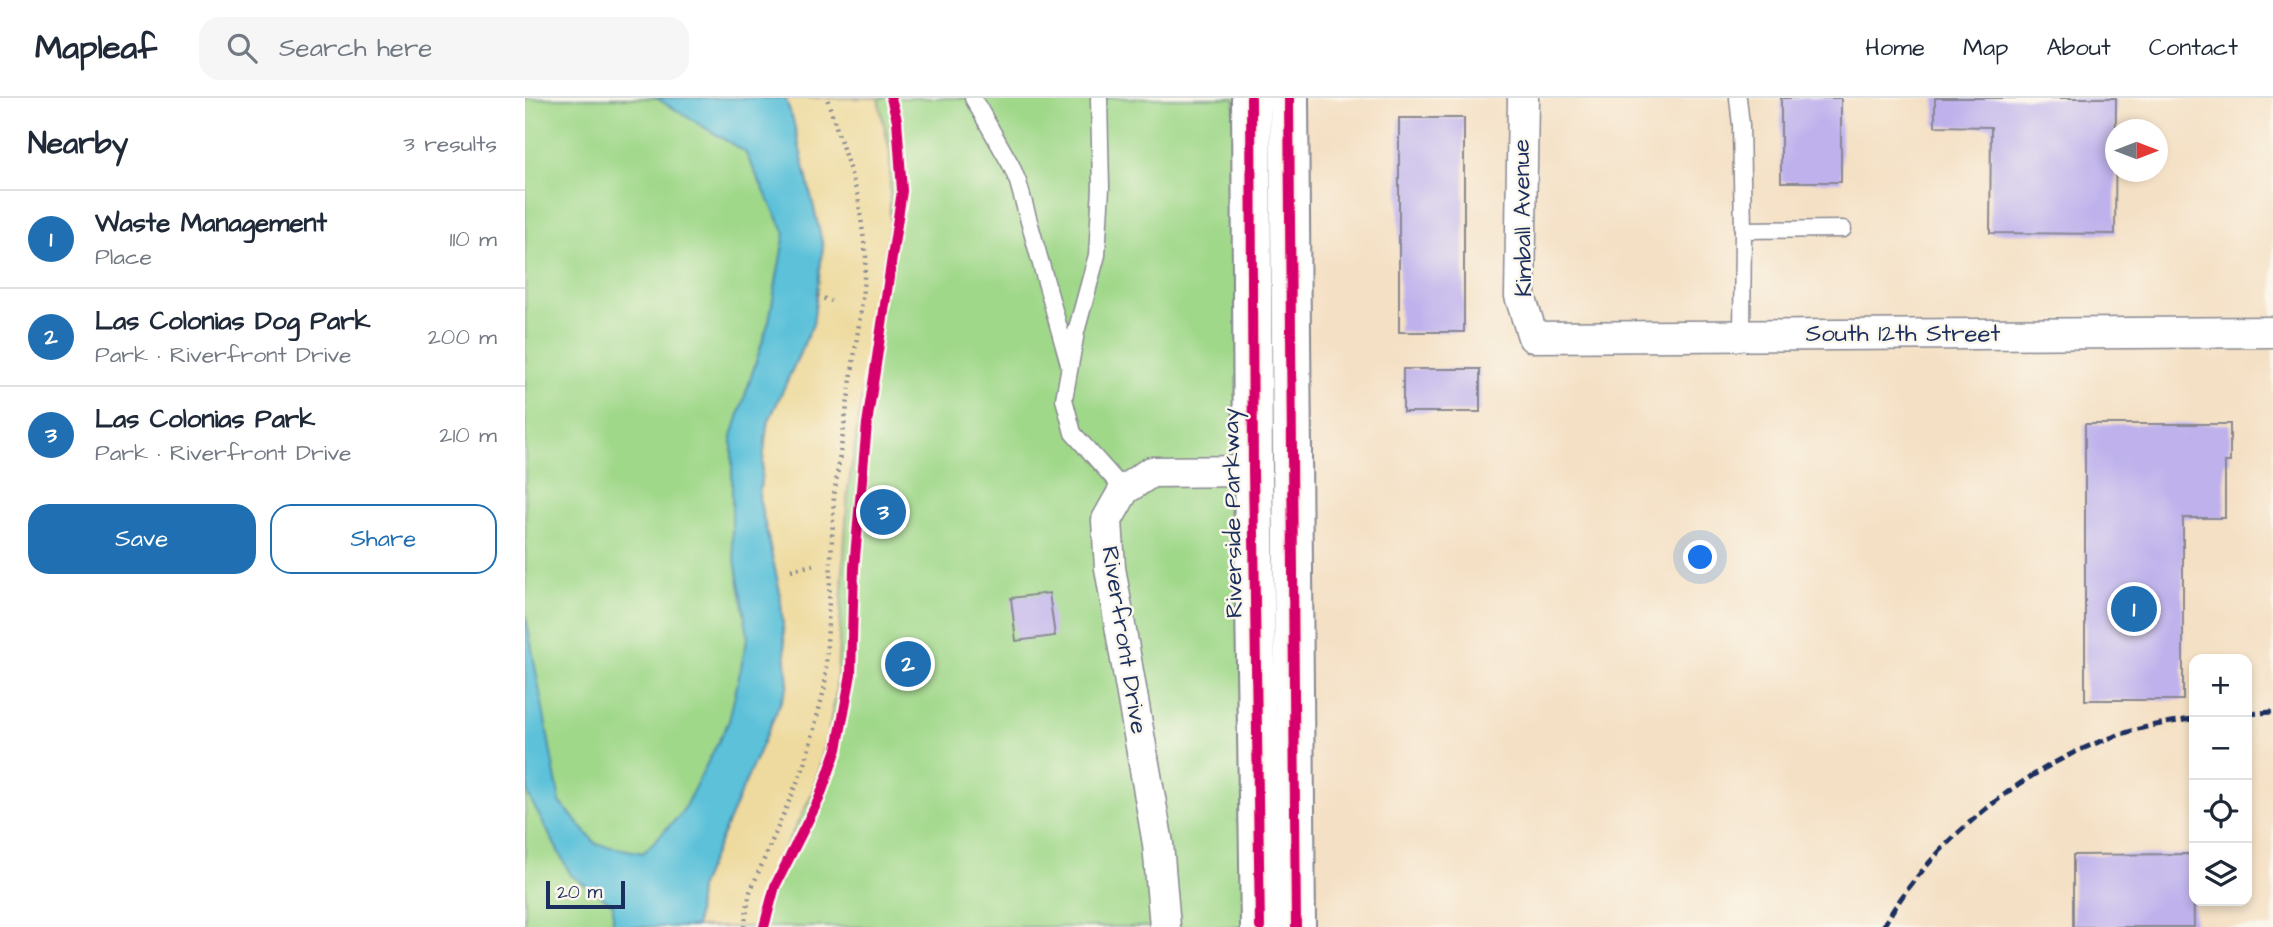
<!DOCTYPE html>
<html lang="en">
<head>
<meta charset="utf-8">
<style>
	:root { --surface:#fff; --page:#f6f6f7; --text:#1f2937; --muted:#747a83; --line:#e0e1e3; --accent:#1f6fb2 }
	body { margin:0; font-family:"Architects Daughter",sans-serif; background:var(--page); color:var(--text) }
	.controls { position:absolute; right:21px; bottom:21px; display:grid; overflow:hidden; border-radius:14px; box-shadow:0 4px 10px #0003 }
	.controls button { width:63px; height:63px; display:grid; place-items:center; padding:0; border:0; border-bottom:2px solid var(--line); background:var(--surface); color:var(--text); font:35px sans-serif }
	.compass { position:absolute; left:1580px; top:21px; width:63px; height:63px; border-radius:50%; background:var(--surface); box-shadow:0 4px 10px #0003; rotate:90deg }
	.scale { position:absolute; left:21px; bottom:18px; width:79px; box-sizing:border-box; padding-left:7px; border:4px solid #1b2f5e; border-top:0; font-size:19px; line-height:24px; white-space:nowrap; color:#1b2f5e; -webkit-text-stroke:5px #fbf7ec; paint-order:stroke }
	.you { position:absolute; left:1176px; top:460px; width:24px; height:24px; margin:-18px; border:5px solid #fff; border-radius:50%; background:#1a73e8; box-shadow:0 0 0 10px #1a73e833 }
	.badge { display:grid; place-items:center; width:46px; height:46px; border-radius:50%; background:var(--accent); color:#fff; font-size:23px; font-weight:700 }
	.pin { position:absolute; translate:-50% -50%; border:4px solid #fff; box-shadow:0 2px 7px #0006 }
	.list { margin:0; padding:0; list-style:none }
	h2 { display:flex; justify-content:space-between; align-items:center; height:91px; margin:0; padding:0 28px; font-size:30px }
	h2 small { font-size:23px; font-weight:400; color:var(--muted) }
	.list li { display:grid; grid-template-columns:46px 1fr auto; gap:21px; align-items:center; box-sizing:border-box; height:98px; padding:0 28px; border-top:2px solid var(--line) }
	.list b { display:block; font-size:26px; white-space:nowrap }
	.list p { margin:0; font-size:23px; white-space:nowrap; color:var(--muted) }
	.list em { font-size:23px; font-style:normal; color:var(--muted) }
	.actions { display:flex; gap:14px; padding:21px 28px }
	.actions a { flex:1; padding:16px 0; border:2px solid var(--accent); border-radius:21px; text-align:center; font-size:24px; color:var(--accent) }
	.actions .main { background:var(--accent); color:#fff }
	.icon { flex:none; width:38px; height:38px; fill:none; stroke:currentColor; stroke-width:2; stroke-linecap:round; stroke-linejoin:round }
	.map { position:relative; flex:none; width:1748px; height:829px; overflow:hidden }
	header { display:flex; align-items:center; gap:42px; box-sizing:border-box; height:98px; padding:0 35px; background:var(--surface); border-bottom:2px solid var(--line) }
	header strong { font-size:33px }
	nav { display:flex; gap:38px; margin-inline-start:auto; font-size:24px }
	.search { width:490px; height:63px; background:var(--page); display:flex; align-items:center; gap:18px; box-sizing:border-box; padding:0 24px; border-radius:21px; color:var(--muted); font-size:26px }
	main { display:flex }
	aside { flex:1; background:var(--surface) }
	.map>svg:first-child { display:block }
	.green { fill:#a0d88a; stroke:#5e8474; stroke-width:2 }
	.sand { fill:#eeda9e; stroke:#84847e; stroke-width:2 }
	.water { fill:#5bc1d9; stroke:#3b789c; stroke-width:2 }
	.building { fill:#beb1ec }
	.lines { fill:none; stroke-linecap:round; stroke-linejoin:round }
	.service-casing { stroke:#888891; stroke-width:19 }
	.minor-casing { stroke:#888891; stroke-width:33 }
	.secondary-casing { stroke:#888891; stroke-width:42 }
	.path { stroke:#888891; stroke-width:4.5; stroke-dasharray:2 5; stroke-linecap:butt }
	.service { stroke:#fff; stroke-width:16 }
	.minor { stroke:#fff; stroke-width:30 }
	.secondary { stroke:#fff; stroke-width:38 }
	.rail { stroke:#1b2f5e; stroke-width:5; stroke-dasharray:10 5; stroke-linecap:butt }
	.cycleway-casing { stroke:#fbf7ec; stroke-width:15 }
	.cycleway { stroke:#d6006c; stroke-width:10 }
	.labels { text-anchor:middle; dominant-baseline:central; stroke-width:5; stroke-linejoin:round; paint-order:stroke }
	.street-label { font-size:24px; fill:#1b2f5e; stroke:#fbf7ec }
</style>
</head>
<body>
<header>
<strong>Mapleaf</strong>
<div class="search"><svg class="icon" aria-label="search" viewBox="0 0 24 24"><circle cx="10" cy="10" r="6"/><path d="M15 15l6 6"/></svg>Search here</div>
<nav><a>Home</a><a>Map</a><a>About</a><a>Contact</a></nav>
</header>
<main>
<aside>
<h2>Nearby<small>3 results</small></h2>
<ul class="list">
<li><span class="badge">1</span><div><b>Waste Management</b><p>Place</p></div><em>110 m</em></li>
<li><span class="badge">2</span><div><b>Las Colonias Dog Park</b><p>Park · Riverfront Drive</p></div><em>200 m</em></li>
<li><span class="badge">3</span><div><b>Las Colonias Park</b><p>Park · Riverfront Drive</p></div><em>210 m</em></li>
</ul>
<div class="actions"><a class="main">Save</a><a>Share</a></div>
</aside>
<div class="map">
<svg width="1748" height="829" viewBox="0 0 1748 829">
	<rect width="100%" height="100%" fill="#fbf7ec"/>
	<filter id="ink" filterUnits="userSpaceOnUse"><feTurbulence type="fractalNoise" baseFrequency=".0143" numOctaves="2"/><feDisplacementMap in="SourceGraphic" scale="14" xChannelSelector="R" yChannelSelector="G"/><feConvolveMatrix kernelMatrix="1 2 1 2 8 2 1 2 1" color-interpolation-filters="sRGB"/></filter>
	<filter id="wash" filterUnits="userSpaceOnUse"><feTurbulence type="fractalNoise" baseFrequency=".00686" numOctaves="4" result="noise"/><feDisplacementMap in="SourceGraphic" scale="28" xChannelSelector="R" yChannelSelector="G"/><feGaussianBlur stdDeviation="1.57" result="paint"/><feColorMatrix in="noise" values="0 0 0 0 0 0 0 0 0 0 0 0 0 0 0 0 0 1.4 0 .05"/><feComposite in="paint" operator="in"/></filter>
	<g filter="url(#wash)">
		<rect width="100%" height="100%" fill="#f4e0c4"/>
		<path class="green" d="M0 0H710L722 829H0Z"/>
		<path class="sand" d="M260 0H353L365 53V127L323 391 311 595 303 637 288 694 235 800 229 829H171L174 790 263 587 255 494 234 400 242 327 288 226 298 148 268 22Z"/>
		<path class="water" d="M131 0H260L268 22 298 148 288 226 242 327 234 400 255 494 263 587 174 790 171 829H88V806L46 777 3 697 0 646V513L35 704 71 746 118 755 156 716 204 623 223 538 207 444V338L244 223 260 135 220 54Z"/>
		<g id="blocks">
			<g class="building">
				<rect x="1256" y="0" width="60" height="84"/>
				<path d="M1410 0H1591L1590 136 1465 135 1466 29 1410 28Z"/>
				<rect x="874" y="20" width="65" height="214"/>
				<rect x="878" y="271" width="77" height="43"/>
				<path d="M1560 326H1705V364H1700V420H1658V602H1560Z"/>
				<path d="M524 495 530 538 491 543 486 500Z"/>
				<path d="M1668 756 1669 829H1548V757Z"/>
			</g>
		</g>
	</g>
	<g filter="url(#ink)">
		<use href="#blocks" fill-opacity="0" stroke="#888891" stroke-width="2"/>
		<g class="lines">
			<g class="service-casing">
				<g id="service">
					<path d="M448 0 486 67 493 84 544 266"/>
					<path d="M574 0 576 90 572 157 551 234 539 301 548 335 599 392"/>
					<path d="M1213 0 1216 27 1218 132"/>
					<path d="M1217 237 1218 132 1318 131"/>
				</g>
			</g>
			<g class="minor-casing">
				<g id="minor">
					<path d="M998 0 995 198 1008 239 1748 234"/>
					<path d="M640 829 633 746 585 470 582 422 599 392 626 374 728 373"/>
				</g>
			</g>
			<g class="secondary-casing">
				<g id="secondary">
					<path d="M726 0 728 373 735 829"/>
					<path d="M764 0 771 829"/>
				</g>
			</g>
			<g class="path">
				<path d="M292 198 306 203"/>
				<path d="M266 472 288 467"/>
				<path d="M219 829 225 794 280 666 300 588 309 398 336 212 341 158 333 98 302 0"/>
			</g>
			<use href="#service" class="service"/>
			<use href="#minor" class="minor"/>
			<use href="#secondary" class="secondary"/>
			<g class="rail">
				<path d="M1722 616 1748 614"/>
				<path d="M1358 829C1403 748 1497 670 1585 640 1612 630 1641 624 1669 621"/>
			</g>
			<g class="cycleway-casing">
				<g id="cycleway">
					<path d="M726 0 728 373 735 829"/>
					<path d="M764 0 771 829"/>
					<path d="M239 829 250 788 294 701 312 651 326 576 329 470 342 326 377 93 372 22 366 0"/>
				</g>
			</g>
			<use href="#cycleway" class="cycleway"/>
		</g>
	</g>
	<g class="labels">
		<g class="street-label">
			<text transform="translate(998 120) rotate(-91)">Kimball Avenue</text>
			<text x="1378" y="236">South 12th Street</text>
			<text transform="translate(708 415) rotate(-91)">Riverside Parkway</text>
			<text transform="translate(599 542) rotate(81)">Riverfront Drive</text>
		</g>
	</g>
</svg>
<div class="controls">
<button>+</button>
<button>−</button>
<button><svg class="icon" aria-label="locate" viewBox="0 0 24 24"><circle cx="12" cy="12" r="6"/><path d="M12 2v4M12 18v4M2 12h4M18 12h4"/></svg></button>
<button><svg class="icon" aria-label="layers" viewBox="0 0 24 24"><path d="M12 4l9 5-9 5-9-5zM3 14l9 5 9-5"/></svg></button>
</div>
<svg class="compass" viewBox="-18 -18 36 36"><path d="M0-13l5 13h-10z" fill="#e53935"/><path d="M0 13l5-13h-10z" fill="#747a83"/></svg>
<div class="scale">20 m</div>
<div class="you"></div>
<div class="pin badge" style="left:1609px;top:511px">1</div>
<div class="pin badge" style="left:383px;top:566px">2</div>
<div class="pin badge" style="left:358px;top:414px">3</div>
</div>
</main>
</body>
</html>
